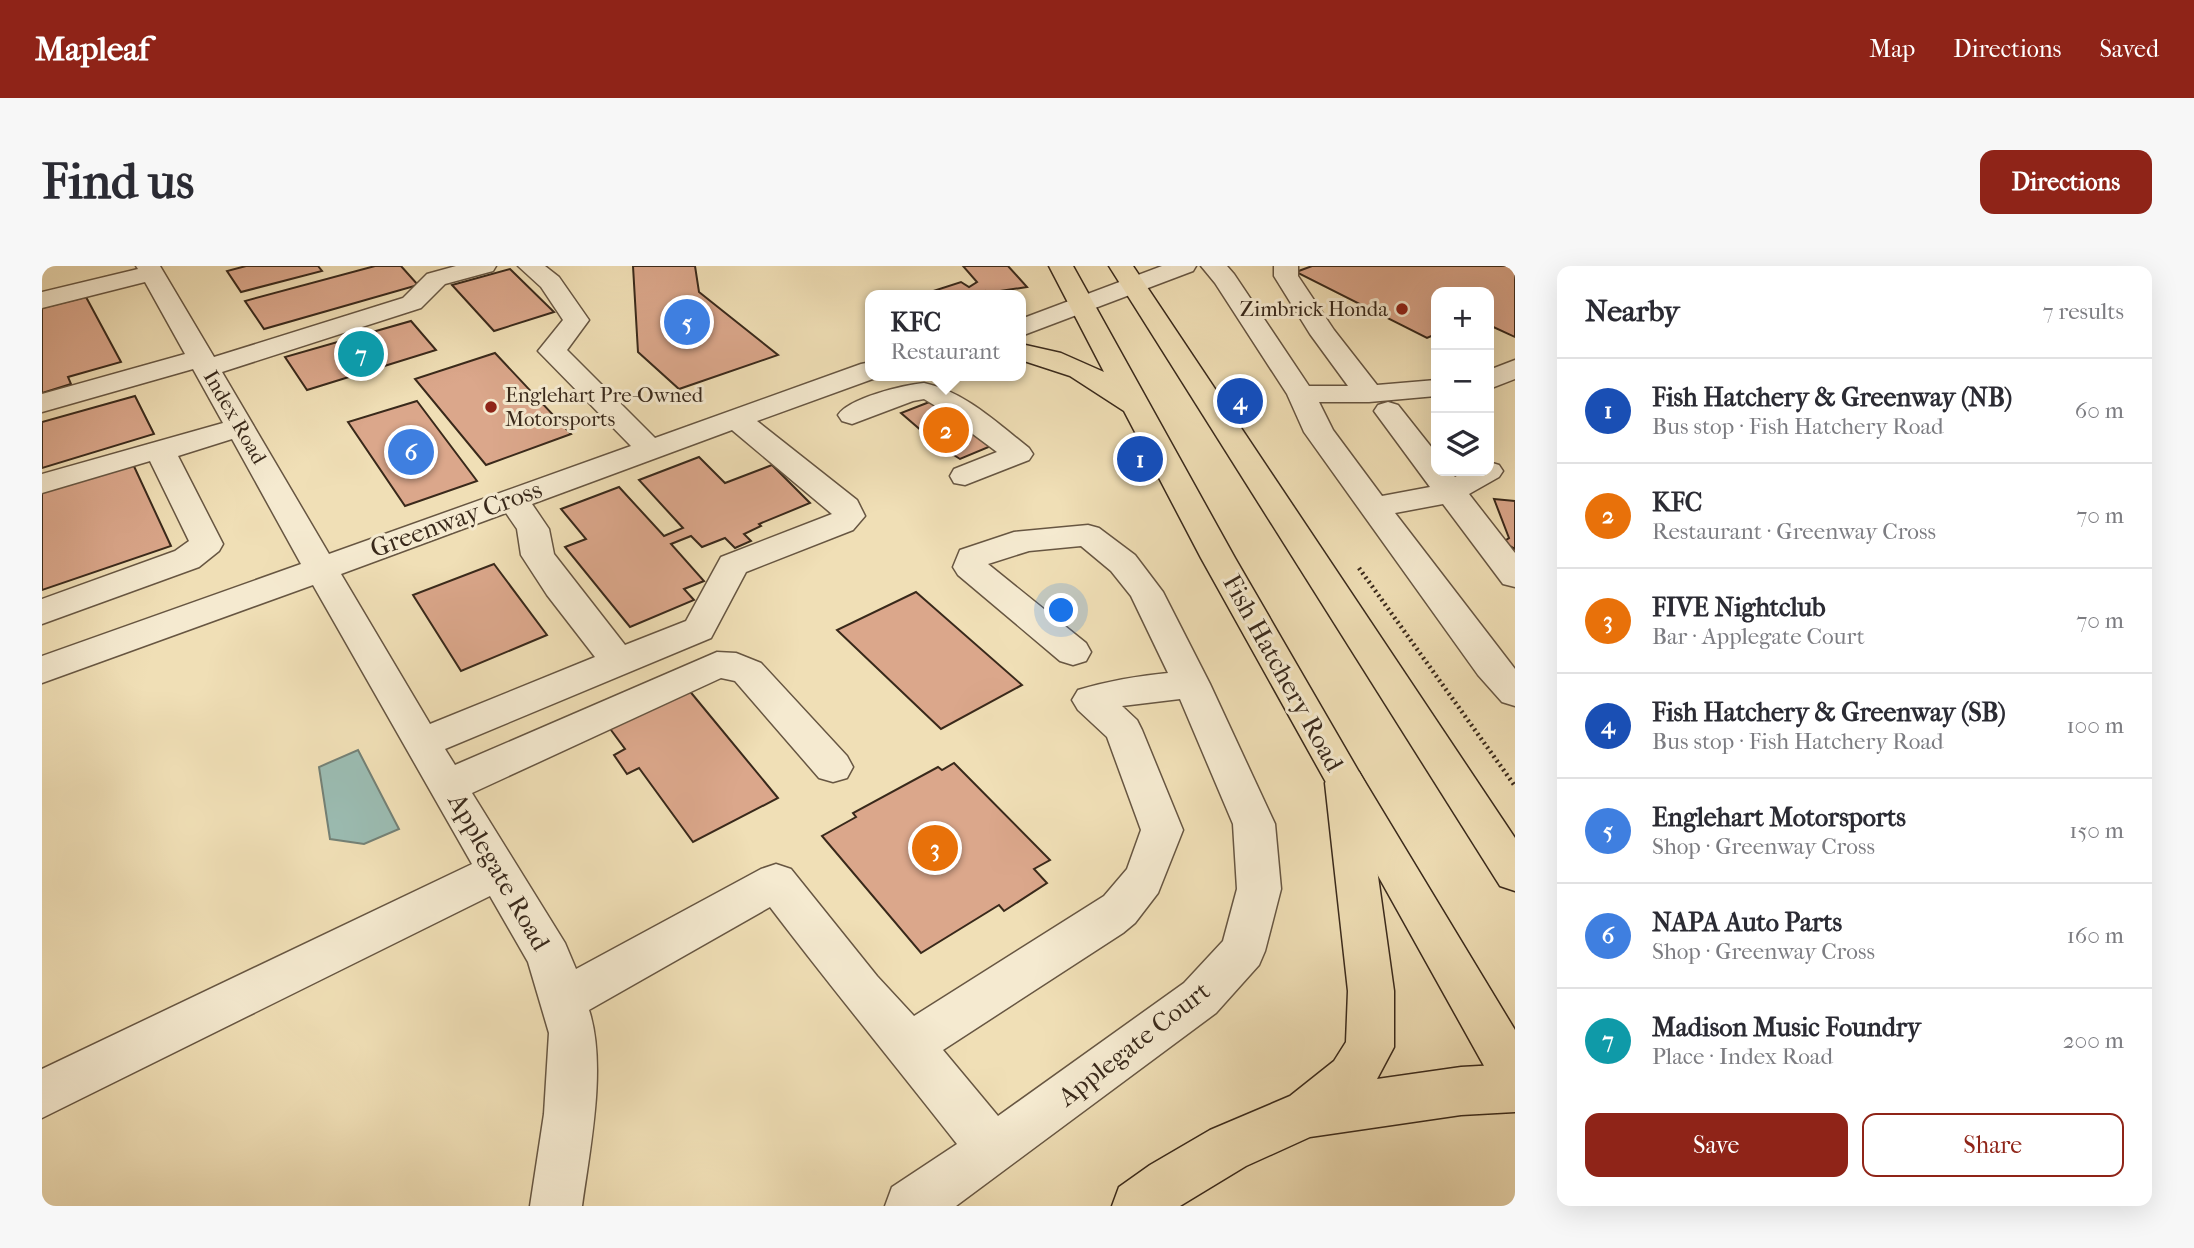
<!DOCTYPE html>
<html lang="en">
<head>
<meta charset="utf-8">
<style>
	:root { --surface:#fff; --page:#f7f7f7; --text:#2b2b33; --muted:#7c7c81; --line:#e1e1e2; --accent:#8f2418 }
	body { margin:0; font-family:"IM FELL French Canon",serif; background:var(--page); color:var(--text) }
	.controls { position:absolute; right:21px; top:21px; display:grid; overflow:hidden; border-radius:14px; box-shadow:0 7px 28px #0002 }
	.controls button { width:63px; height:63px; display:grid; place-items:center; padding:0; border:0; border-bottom:2px solid var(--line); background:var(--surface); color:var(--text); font:35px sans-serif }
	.you { position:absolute; left:1020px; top:345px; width:24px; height:24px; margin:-18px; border:5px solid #fff; border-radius:50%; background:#1a73e8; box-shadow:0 0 0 10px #1a73e833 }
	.badge { display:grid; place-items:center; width:46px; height:46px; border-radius:50%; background:var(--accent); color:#fff; font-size:23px; font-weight:700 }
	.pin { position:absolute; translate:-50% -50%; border:4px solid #fff; box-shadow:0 2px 7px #0006 }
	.popup { position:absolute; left:823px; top:24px; width:161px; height:91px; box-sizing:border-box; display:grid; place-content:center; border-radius:14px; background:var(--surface); filter:drop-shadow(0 2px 5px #0005); font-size:23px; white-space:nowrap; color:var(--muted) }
	.popup b { font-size:26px; color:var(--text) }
	.popup::after { content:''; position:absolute; left:50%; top:100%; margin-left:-14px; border:14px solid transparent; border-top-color:var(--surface) }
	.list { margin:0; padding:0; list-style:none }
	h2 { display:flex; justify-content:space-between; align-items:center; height:91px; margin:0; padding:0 28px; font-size:30px }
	h2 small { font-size:23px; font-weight:400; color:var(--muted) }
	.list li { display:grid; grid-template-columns:46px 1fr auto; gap:21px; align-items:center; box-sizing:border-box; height:105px; padding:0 28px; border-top:2px solid var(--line) }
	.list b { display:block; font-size:26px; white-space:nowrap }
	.list p { margin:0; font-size:23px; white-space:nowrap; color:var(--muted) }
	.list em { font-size:23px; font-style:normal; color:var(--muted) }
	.actions { display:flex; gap:14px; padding:21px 28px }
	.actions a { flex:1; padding:16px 0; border:2px solid var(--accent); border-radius:14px; text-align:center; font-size:24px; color:var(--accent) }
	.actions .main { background:var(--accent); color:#fff }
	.icon { flex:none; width:38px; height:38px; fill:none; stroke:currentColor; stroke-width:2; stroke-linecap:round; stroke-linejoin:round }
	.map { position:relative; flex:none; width:1473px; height:940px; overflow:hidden; border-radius:14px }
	header { display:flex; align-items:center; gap:42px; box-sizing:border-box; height:98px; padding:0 35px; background:var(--accent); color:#fff }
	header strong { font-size:33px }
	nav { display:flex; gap:38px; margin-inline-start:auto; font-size:24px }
	.intro { display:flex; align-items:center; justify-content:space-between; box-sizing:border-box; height:168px; padding:0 42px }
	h1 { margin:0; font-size:49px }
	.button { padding:18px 32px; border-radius:14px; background:var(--accent); color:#fff; font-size:24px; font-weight:700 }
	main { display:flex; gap:42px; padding:0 42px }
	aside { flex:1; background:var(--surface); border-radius:14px; box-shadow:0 7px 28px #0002 }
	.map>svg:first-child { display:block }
	.water { fill:#9bbcb2; stroke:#748176; stroke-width:2 }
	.building { fill:#dba78b; stroke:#39291b; stroke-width:2 }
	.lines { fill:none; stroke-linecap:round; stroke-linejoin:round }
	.minor-casing { stroke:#675642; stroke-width:3 }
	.major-casing { stroke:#39291b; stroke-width:3 }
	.highway-casing { stroke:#39291b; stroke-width:3 }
	.path { stroke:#39291b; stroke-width:4.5; stroke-dasharray:2 3.5; stroke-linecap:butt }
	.minor { fill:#f5ead0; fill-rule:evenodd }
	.major { fill:#f0dfb6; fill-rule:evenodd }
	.highway { fill:#f0dfb6; fill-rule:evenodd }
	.poi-dot { fill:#8f2418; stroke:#f5ead0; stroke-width:2.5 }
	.labels { text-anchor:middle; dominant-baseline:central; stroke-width:6; stroke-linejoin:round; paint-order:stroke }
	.far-poi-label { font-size:21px; fill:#39291b; stroke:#f5ead0; text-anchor:end }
	.far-street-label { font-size:21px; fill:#39291b; stroke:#f5ead0 }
	.street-label { font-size:26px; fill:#39291b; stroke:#f5ead0 }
</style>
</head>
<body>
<header>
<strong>Mapleaf</strong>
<nav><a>Map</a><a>Directions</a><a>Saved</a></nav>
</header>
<div class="intro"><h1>Find us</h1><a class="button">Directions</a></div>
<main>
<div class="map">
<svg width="1473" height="940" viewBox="0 0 1473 940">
	<rect width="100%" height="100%" fill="#f0dfb6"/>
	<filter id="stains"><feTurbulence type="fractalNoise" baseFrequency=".00286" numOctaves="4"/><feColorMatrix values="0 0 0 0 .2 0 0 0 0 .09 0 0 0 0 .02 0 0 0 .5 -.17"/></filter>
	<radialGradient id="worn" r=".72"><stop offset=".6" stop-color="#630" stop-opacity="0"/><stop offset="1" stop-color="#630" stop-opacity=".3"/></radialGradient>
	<path class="water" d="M316 484 357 563 322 578 288 573 277 501Z"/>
	<g class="building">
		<path d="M204 0H276L280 5 199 26 185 5Z"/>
		<path d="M333 0H359L376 19 222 63 203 35Z"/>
		<path d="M591 0H653L657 26 736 89 637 123 596 86Z"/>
		<path d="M921 0H966L985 21 945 27 943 25 938 28 940 29H879L919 16 927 21 935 16Z"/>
		<path d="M1270 0H1473V71L1447 59V26H1394V68L1385 72 1254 6Z"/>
		<path d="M468 3 512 46 452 65 410 19Z"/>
		<path d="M44 31 79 96 26 111 29 118 0 127V42Z"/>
		<path d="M369 55 394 84 265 124 243 91Z"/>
		<path d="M453 87 529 168 444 199 373 113Z"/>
		<path d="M93 130 112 168 0 202V156Z"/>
		<path d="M375 135 435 215 363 240 306 156Z"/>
		<path d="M890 135 949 180 918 193 896 179 859 147Z"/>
		<path d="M657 191 683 217 730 199 768 237 717 258 719 260 702 268 709 275 693 282 683 272 660 281 649 270 629 278 662 315 642 323 652 334 588 361 523 281 544 273 519 243 577 221 622 270 641 262 597 214Z"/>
		<path d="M90 196 129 280 0 324V224Z"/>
		<path d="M1452 233 1473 235V283L1461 276 1467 272Z"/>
		<path d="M452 298 505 369 419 405 371 329Z"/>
		<path d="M874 326 980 419 899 463 795 364Z"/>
		<path d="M646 423 736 532 651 576 597 502 585 508 572 489 583 483 566 460Z"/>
		<path d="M912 497 1008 594 992 603 1005 617 962 645 957 639 879 687 780 570 814 551 811 547 896 501 900 504Z"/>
	</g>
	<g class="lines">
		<g class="minor-casing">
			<g id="minor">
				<path d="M94 0H118L172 91 361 32 385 8 414 0H454L451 5 403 18 379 42 180 106 287 288 589 180 496 85 521 54 499 21 476 0H503L517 11 547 54 525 84 613 172 819 98 829 96V110H839L715 155 815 234 823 250 811 264 704 306 669 372 403 483 413 499 675 386 694 387 719 397 805 490 811 501 805 512 791 516 777 512 693 415 679 412 430 527 523 677 534 703 719 603 734 598 749 603 835 710 872 750 1062 630 1085 603 1099 564 1065 471 1036 444 1030 434 1036 424C1066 415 1095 410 1126 407L1089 330 1069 305 1039 280 987 285 946 298 1044 377 1049 386 1044 395 1031 399 1018 395 916 309 911 301 918 284 972 266 1046 259 1057 262 1093 289 1121 326 1168 418 1233 558 1239 623 1223 685 1217 699 1174 747 914 940H843L850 921 915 878C853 799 789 721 728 641L547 744C565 799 548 882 540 940H488L502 848 507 767 486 696 448 630 0 852V803L430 598 271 319 0 417V390L259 298 190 173 136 190 181 278 177 285 157 301 0 358V333L133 285 147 275 108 195 0 227V208L181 157 151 103 0 146V128L143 88 103 16 0 42V26L96 3ZM690 164 790 248 679 291 644 355 583 379 512 288 507 263 490 238ZM464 247 475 263 479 289 505 329 553 391 388 458 299 308ZM1138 433 1191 558 1195 623 1181 675 1142 717 956 850 901 784 1081 667 1093 657 1116 627 1141 564 1100 464 1095 454 1080 440Z"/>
				<path d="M1120 0H1154L1151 5 979 70V53Z"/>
				<path d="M1159 0H1185L1192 8 1267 120H1306L1268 68 1232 10V0H1256V10L1292 64 1335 119 1394 114V130L1327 136H1277L1291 164 1340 230 1388 221 1332 145 1336 139 1346 136 1356 139 1394 187V205H1408L1413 211 1424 205H1447V196L1457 199 1461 205 1457 211 1427 228 1473 287V321L1461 318 1401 238 1353 247 1473 403V440L1460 436 1436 409 1262 166 1245 128 1173 17Z"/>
				<path d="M1473 94V113L1447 123V104Z"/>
				<path d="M882 117C923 126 954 156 987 182L991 188 987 194 923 219 912 217 908 210 912 203 955 186 892 139 882 133 871 135 810 158 800 155 796 149C807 132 861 119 882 117Z"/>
			</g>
		</g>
		<g class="major-casing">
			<g id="major">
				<path d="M1007 0H1031L1193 292 1317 506 1473 764V832L1456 825 1159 292 1082 145 1028 110 979 94V78L1019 87 1062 106Z"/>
				<path d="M1067 0H1091L1473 572V625L1458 620Z"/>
			</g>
		</g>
		<g class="highway-casing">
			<path id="highway" d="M1303 501 1317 506 1323 517 1352 725V781L1335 813 1419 801 1473 798V846L1419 849 1268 871 1204 900 1138 940H1070L1077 921 1108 899 1168 864 1248 830 1292 795 1304 776 1306 725 1283 517 1289 506Z"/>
		</g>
		<path class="path" d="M1317 302 1473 520"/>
		<use href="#minor" class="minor"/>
		<use href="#major" class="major"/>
		<use href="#highway" class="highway"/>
	</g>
	<g class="poi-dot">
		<circle cx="1360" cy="43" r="7"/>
		<circle cx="449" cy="141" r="7"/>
	</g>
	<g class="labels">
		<g class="far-poi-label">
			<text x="1346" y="43">Zimbrick Honda</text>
			<text x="463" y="129" text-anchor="start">Englehart Pre-Owned<tspan x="463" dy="24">Motorsports</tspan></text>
		</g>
		<g class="far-street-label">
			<text transform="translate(193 151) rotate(60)">Index Road</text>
		</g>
		<g class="street-label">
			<text transform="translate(414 253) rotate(-20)">Greenway Cross</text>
			<text transform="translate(1241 407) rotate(61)">Fish Hatchery Road</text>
			<text transform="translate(457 606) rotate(60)">Applegate Road</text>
			<text transform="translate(1092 778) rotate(-38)">Applegate Court</text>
		</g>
	</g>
	<rect width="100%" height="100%" filter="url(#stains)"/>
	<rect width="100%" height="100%" fill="url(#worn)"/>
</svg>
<div class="controls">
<button>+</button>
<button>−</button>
<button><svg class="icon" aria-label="layers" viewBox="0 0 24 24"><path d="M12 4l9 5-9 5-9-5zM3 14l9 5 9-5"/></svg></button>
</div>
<div class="you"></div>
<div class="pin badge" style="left:1098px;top:193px;background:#1a4fb4">1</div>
<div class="pin badge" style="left:904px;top:164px;background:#e8710a">2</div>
<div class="popup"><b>KFC</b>Restaurant</div>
<div class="pin badge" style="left:893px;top:582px;background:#e8710a">3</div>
<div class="pin badge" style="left:1198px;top:135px;background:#1a4fb4">4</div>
<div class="pin badge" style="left:645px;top:56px;background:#3f7fe0">5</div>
<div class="pin badge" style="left:369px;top:186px;background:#3f7fe0">6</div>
<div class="pin badge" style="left:319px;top:88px;background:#0f9aa8">7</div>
</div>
<aside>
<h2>Nearby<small>7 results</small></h2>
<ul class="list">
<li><span class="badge" style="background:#1a4fb4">1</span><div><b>Fish Hatchery &amp; Greenway (NB)</b><p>Bus stop · Fish Hatchery Road</p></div><em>60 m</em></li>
<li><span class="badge" style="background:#e8710a">2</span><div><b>KFC</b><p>Restaurant · Greenway Cross</p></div><em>70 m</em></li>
<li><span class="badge" style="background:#e8710a">3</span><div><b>FIVE Nightclub</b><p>Bar · Applegate Court</p></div><em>70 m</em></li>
<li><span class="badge" style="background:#1a4fb4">4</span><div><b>Fish Hatchery &amp; Greenway (SB)</b><p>Bus stop · Fish Hatchery Road</p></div><em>100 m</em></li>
<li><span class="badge" style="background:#3f7fe0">5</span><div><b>Englehart Motorsports</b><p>Shop · Greenway Cross</p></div><em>150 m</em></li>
<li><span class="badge" style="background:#3f7fe0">6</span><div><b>NAPA Auto Parts</b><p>Shop · Greenway Cross</p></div><em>160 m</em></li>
<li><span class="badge" style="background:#0f9aa8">7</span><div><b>Madison Music Foundry</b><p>Place · Index Road</p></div><em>200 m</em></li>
</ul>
<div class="actions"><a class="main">Save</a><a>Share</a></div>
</aside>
</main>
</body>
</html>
